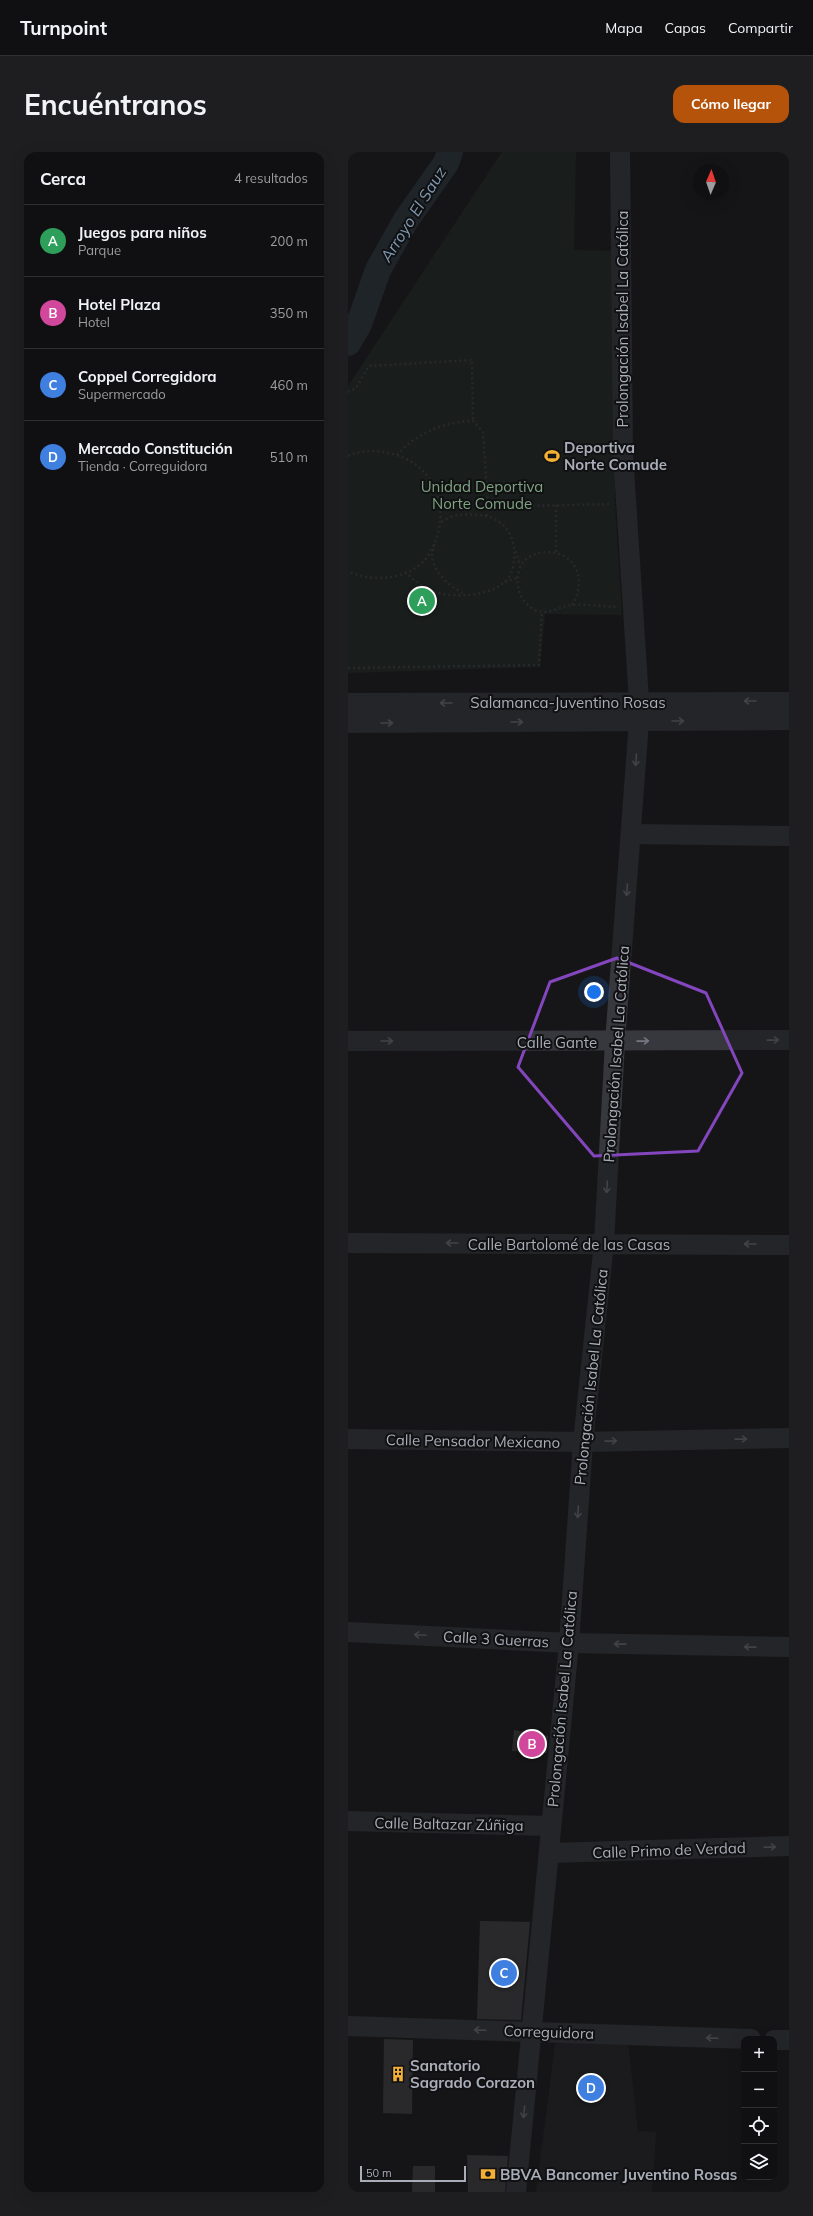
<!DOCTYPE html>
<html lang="es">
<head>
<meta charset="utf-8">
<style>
	:root { --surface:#101012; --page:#1e1e20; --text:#f1f3f6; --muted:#9c9d9f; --line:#303032; --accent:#b45309 }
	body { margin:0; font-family:Mulish,sans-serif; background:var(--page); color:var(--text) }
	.controls { position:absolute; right:12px; bottom:12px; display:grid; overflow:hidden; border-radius:8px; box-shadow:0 4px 16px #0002 }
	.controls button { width:36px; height:36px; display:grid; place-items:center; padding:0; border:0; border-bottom:1px solid var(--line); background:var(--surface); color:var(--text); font:20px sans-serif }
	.compass { position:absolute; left:345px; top:12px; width:36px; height:36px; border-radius:50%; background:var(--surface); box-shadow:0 4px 16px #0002; rotate:2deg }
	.scale { position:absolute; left:12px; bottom:10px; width:106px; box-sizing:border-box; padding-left:4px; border:2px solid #a8adb8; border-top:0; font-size:11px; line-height:14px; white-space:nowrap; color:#a8adb8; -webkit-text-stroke:3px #111113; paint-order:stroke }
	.you { position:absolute; left:246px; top:840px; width:14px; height:14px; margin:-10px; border:3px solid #fff; border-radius:50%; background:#1a73e8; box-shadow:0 0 0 6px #1a73e833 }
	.badge { display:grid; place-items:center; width:26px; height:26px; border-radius:50%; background:var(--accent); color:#fff; font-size:13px; font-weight:700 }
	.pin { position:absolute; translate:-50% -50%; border:2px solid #fff; box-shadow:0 1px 4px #0006 }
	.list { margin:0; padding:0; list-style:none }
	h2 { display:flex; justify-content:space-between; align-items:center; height:52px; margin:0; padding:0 16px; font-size:17px }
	h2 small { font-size:13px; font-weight:400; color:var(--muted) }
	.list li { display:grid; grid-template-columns:26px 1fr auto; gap:12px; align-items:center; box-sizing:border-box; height:72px; padding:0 16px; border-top:1px solid var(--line) }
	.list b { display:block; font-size:15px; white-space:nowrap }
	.list p { margin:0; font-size:13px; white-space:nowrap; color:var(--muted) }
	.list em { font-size:13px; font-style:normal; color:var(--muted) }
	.icon { flex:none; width:22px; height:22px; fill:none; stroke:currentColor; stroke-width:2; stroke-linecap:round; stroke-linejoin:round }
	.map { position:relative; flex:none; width:441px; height:2040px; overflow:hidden; border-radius:12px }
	header { display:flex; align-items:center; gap:24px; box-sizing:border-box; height:56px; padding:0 20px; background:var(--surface); border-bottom:1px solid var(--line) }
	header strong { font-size:19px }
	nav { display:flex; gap:22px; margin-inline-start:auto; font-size:14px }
	.intro { display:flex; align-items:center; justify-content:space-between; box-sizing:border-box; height:96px; padding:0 24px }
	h1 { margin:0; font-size:28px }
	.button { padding:10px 18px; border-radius:12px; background:var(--accent); color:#fff; font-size:14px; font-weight:700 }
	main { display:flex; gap:24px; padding:0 24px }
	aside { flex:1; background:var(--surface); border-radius:12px; box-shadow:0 4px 16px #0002 }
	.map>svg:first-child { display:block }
	.built { fill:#222225 }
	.green { fill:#1e261f }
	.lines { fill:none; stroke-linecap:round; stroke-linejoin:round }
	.river { stroke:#2c353c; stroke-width:26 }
	.building { fill:#404145 }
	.path { stroke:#3d3f44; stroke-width:2.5; stroke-dasharray:2 3; stroke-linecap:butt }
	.minor { stroke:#37383d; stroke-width:20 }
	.oneway { stroke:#757881 }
	.marked { fill:none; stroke:#8446be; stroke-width:3; stroke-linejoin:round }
	.labels { text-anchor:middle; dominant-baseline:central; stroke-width:4; stroke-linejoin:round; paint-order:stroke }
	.street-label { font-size:15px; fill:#a8adb8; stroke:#111113 }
	.poi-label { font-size:15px; font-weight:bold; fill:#a8adb8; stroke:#111113; text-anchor:start }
	.park-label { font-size:15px; fill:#7fa381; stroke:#111113 }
	.water-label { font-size:16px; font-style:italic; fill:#7f9bb3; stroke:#111113 }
</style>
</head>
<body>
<header>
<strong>Turnpoint</strong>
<nav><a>Mapa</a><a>Capas</a><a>Compartir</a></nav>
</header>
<div class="intro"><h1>Encuéntranos</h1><a class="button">Cómo llegar</a></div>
<main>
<aside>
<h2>Cerca<small>4 resultados</small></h2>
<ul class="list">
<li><span class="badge" style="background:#2e9e5b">A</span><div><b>Juegos para niños</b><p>Parque</p></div><em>200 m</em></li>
<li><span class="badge" style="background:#d1479c">B</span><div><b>Hotel Plaza</b><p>Hotel</p></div><em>350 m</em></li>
<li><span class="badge" style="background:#3f7fe0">C</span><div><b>Coppel Corregidora</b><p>Supermercado</p></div><em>460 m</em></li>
<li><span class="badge" style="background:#3f7fe0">D</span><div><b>Mercado Constitución</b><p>Tienda · Correguidora</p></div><em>510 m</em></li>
</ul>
</aside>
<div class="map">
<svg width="441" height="2040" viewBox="0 0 441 2040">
	<rect width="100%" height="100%" fill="#161618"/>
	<path class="built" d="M212 1889 280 1891 290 1979 308 1980 304 2040H188L207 1893Z"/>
	<path class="green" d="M154 0H228L226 98 266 99 267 352 274 463 197 462 192 515 0 521V234Z"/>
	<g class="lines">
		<path class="river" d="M0 191 11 172 30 118 58 68 98 11 102 0"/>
	</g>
	<g class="building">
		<path d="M166 1578 200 1584 199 1601 164 1599Z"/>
		<path d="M132 1769 182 1770 173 1868 129 1867Z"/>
		<path d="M36 1887 65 1888 64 1962 35 1961Z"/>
		<path d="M119 2003 160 2004 157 2040H120Z"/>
		<path d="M65 2014H87V2040H64Z"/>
	</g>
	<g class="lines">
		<g class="path">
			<path d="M0 240 8 236 21 214 124 208 125 269"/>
			<path d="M49 303C68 281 96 270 125 269L135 280 140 355 262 352"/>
			<path d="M0 304C16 297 32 298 48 303 92 316 105 368 79 405 62 428 24 431 0 419"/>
			<path d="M138 364 140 355"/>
			<path d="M86 392C86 396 84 401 84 405 86 421 103 436 117 442"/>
			<path d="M168 399 172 414"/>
			<path d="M208 400V353"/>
			<path d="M57 420C65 427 74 435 84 439 106 447 147 445 161 425 164 421 166 413 166 408 169 384 155 364 130 363 117 362 103 362 92 371"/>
			<path d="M157 430 169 426"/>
			<path d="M224 453C235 436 234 413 214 403 201 397 178 400 172 416 165 431 173 454 190 459 203 463 213 453 225 453 239 452 254 454 268 455"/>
			<path d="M0 516 191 513 194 460"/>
		</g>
		<g class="minor">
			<path d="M0 551 441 550"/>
			<path d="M0 571 441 568"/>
			<path d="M283 682 441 684"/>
			<path d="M0 889 441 888"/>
			<path d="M0 1091 441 1093"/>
			<path d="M0 1287 235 1290 441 1286"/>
			<path d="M0 1480 221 1491 441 1495"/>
			<path d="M0 1669 202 1674"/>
			<path d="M201 1701 441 1694"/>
			<path d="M0 1874 403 1887"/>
			<path d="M426 1888H441"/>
			<path d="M168 2040 221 1491 235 1290 256 1091 267 890 291 569V549L275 302 272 0"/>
		</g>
	</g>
	<defs><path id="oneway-shaft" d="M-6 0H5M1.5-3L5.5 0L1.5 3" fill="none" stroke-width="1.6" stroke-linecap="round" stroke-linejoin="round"/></defs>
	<g class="oneway">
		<use href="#oneway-shaft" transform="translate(402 549) rotate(-180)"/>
		<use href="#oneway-shaft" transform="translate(98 551) rotate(180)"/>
		<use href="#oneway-shaft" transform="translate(330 569)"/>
		<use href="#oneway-shaft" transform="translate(169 570)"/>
		<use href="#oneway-shaft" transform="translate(39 571)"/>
		<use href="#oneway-shaft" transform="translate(288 608) rotate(94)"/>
		<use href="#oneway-shaft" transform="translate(279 738) rotate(94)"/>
		<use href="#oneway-shaft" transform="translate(425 888) rotate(-1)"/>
		<use href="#oneway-shaft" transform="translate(39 889)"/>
		<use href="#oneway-shaft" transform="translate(295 889) rotate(-1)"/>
		<use href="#oneway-shaft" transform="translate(259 1035) rotate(93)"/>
		<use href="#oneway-shaft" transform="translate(104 1091) rotate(-180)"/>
		<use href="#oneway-shaft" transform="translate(402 1092) rotate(-180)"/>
		<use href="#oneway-shaft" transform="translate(393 1287) rotate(-1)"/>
		<use href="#oneway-shaft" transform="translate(263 1289) rotate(-1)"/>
		<use href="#oneway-shaft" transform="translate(230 1360) rotate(94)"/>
		<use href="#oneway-shaft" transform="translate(72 1483) rotate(-177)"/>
		<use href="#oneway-shaft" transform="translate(272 1492) rotate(-179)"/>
		<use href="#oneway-shaft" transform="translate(402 1495) rotate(-179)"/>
		<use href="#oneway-shaft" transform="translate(422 1695) rotate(-2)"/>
		<use href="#oneway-shaft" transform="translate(132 1878) rotate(-178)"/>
		<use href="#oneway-shaft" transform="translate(364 1886) rotate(-178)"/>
		<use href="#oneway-shaft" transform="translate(176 1960) rotate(96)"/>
	</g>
	<path d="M0 0H441V2040H0ZM269 806 358 841 394 921 350 999 246 1004 170 915 202 830Z" fill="#161618" fill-opacity=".55" fill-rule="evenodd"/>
	<path class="marked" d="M269 806 358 841 394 921 350 999 246 1004 170 915 202 830Z"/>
	<defs>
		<g id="stadium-bare" transform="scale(1.2)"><path d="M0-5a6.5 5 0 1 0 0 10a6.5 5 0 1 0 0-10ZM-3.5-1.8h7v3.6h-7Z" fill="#f2b134" stroke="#111113" stroke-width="2.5" paint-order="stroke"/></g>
		<g id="building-bare" transform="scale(1.2)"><path d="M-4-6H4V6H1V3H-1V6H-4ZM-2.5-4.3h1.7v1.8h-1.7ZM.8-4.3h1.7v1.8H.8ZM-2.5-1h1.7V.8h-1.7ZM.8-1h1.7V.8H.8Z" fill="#f2b134" stroke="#111113" stroke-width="2.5" paint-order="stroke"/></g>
		<g id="bank-bare" transform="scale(1.2)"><path d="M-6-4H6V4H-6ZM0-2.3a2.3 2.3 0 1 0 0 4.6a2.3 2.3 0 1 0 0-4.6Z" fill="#f2b134" stroke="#111113" stroke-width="2.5" paint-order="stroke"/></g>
	</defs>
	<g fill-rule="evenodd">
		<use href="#stadium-bare" x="204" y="304"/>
		<use href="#building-bare" x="50" y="1922"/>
		<use href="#bank-bare" x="140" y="2022"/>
	</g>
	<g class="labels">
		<g class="street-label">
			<text transform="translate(274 167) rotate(-90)">Prolongación Isabel La Católica</text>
			<text x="220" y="550">Salamanca-Juventino Rosas</text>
			<text x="209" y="890">Calle Gante</text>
			<text transform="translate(268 902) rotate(-86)">Prolongación Isabel La Católica</text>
			<text x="221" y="1092">Calle Bartolomé de las Casas</text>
			<text transform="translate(243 1225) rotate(-84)">Prolongación Isabel La Católica</text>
			<text transform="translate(125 1289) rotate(1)">Calle Pensador Mexicano</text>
			<text transform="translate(148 1487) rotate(3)">Calle 3 Guerras</text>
			<text transform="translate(214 1547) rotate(-85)">Prolongación Isabel La Católica</text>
			<text transform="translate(101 1672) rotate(1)">Calle Baltazar Zúñiga</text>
			<text transform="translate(321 1698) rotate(-2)">Calle Primo de Verdad</text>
			<text transform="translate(201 1880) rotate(2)">Correguidora</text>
		</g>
		<g class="poi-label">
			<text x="216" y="295">Deportiva<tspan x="216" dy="17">Norte Comude</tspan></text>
			<text x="62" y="1913">Sanatorio<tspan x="62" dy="17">Sagrado Corazon</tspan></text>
			<text x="152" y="2022">BBVA Bancomer Juventino Rosas</text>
		</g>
		<g class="park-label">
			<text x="134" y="334">Unidad Deportiva<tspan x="134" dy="17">Norte Comude</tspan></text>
		</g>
		<g class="water-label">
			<text transform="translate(65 62) rotate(-58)">Arroyo El Sauz</text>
		</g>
	</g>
</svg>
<div class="controls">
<button>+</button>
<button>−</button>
<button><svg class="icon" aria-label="locate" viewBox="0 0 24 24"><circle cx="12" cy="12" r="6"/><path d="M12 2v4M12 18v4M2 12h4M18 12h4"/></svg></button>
<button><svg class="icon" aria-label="layers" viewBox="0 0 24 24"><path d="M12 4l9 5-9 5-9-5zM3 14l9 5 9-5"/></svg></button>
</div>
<svg class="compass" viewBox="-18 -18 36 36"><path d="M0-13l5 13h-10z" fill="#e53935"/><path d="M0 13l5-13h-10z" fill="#9c9d9f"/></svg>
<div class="scale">50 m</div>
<div class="you"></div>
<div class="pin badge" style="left:74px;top:449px;background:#2e9e5b">A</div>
<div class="pin badge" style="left:184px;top:1592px;background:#d1479c">B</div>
<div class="pin badge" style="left:156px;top:1821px;background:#3f7fe0">C</div>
<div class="pin badge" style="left:243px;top:1936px;background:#3f7fe0">D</div>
</div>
</main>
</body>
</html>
